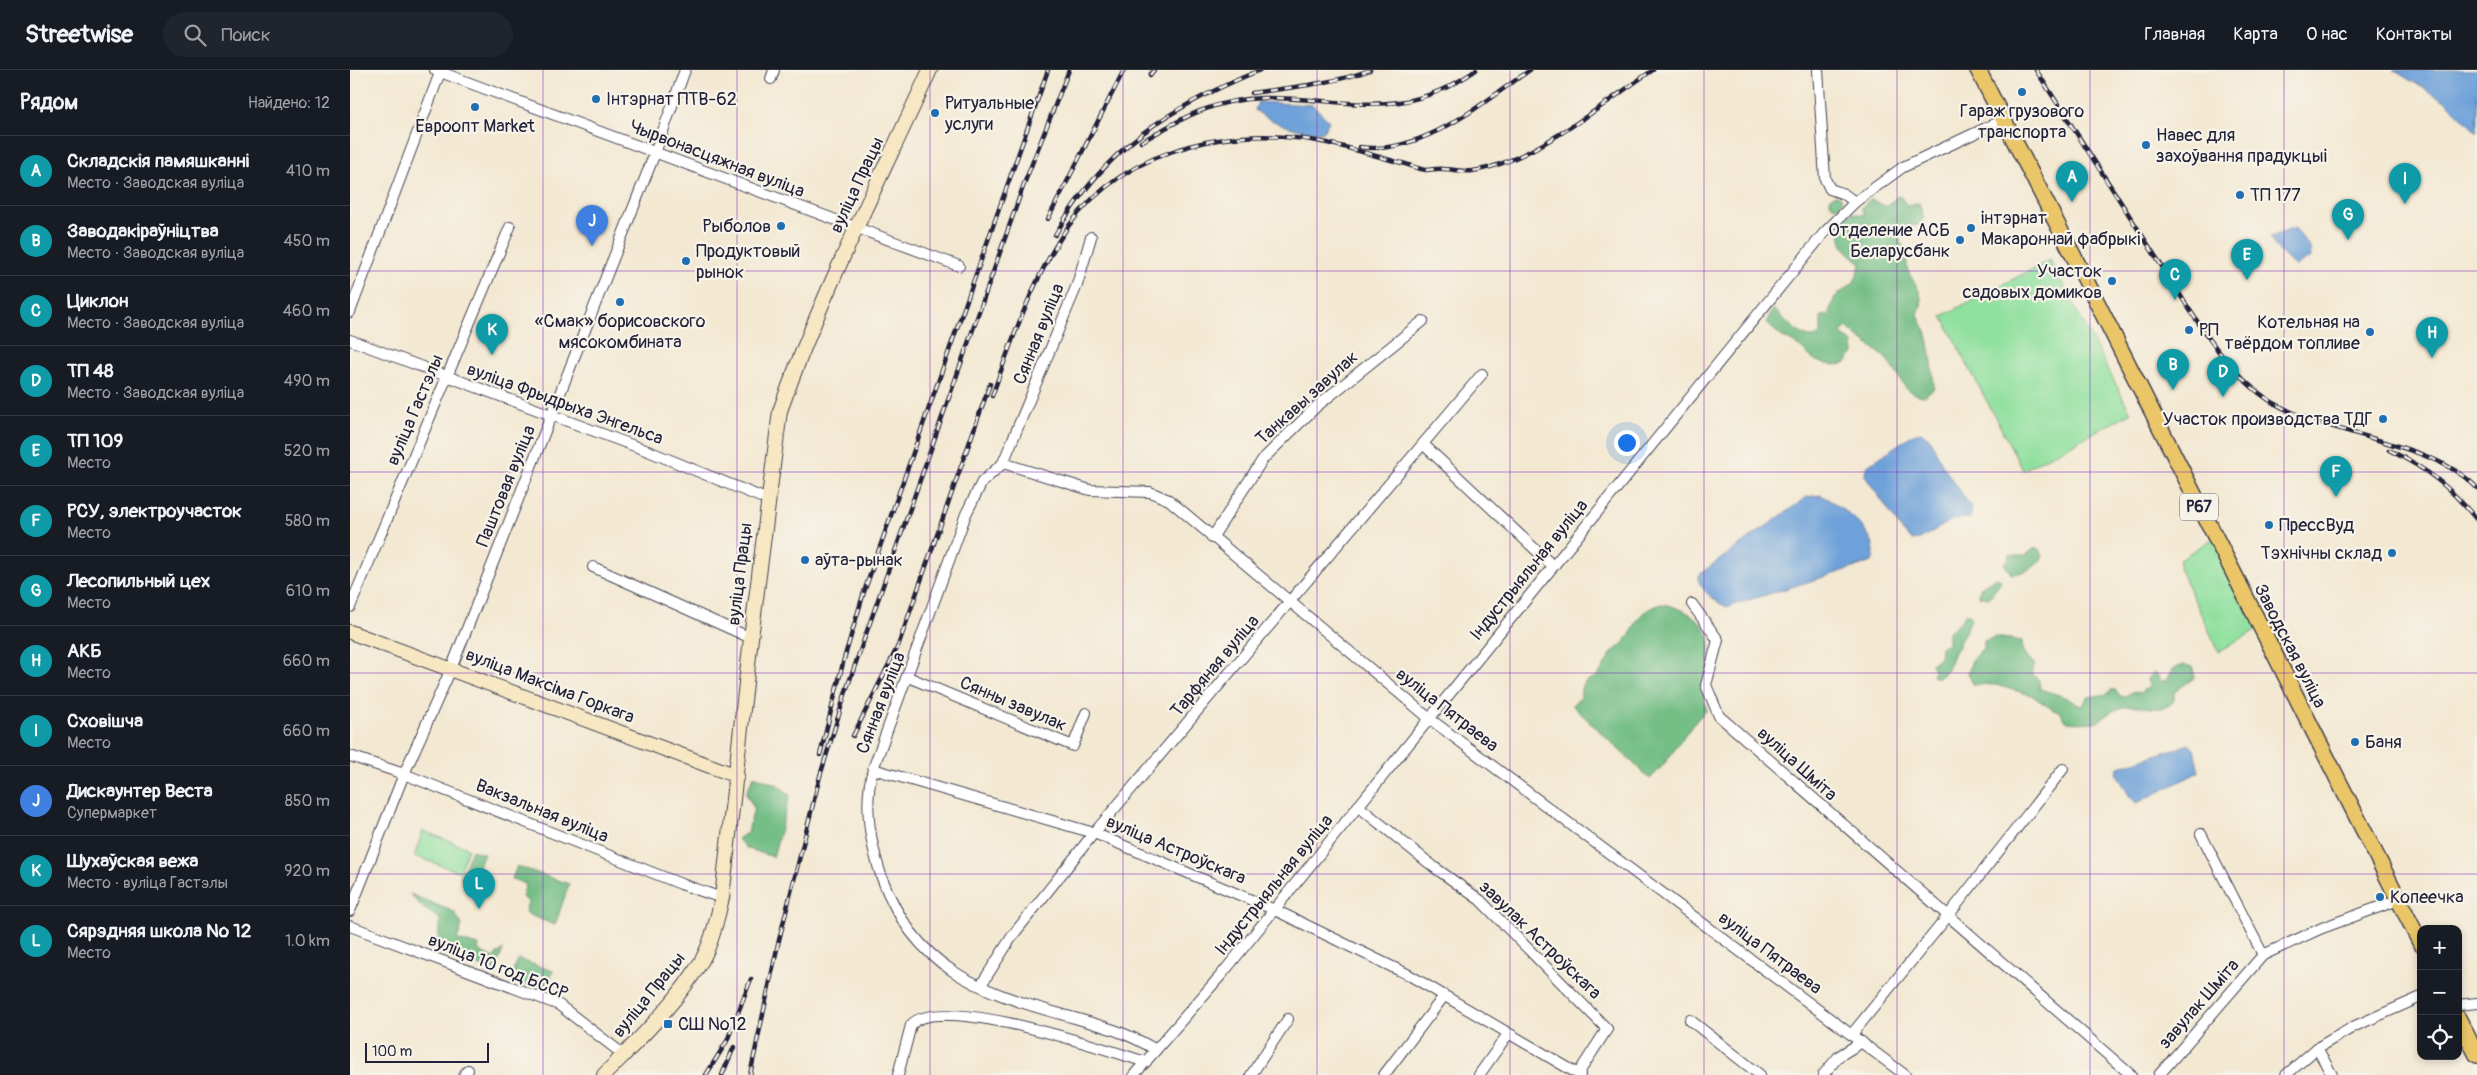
<!DOCTYPE html>
<html lang="ru">
<head>
<meta charset="utf-8">
<style>
	:root { --surface:#171b24; --page:#20242c; --text:#f1f3f6; --muted:#9ea1a6; --line:#363941; --accent:#ea580c }
	body { margin:0; font-family:Pangolin,sans-serif; background:var(--page); color:var(--text) }
	.controls { position:absolute; right:15px; bottom:15px; display:grid; overflow:hidden; border-radius:10px; box-shadow:0 2px 8px #0003 }
	.controls button { width:45px; height:45px; display:grid; place-items:center; padding:0; border:0; border-bottom:1px solid var(--line); background:var(--surface); color:var(--text); font:25px sans-serif }
	.scale { position:absolute; left:15px; bottom:12px; width:124px; box-sizing:border-box; padding-left:5px; border:2px solid #22223b; border-top:0; font-size:14px; line-height:18px; white-space:nowrap; color:#22223b; -webkit-text-stroke:4px #f7f3e8; paint-order:stroke }
	.you { position:absolute; left:1276px; top:372px; width:18px; height:18px; margin:-12px; border:4px solid #fff; border-radius:50%; background:#1a73e8; box-shadow:0 0 0 8px #1a73e833 }
	.badge { display:grid; place-items:center; width:32px; height:32px; border-radius:50%; background:var(--accent); color:#fff; font-size:16px; font-weight:700 }
	.pin { position:absolute; translate:-50% -41px; filter:drop-shadow(0 1px 2px #0008) }
	.pin::after { content:''; position:absolute; top:26px; width:18px; height:15px; background:inherit; clip-path:polygon(0 0,100% 0,50% 100%) }
	.list { margin:0; padding:0; list-style:none }
	h2 { display:flex; justify-content:space-between; align-items:center; height:65px; margin:0; padding:0 20px; font-size:21px }
	h2 small { font-size:16px; font-weight:400; color:var(--muted) }
	.list li { display:grid; grid-template-columns:32px 1fr auto; gap:15px; align-items:center; box-sizing:border-box; height:70px; padding:0 20px; border-top:1px solid var(--line) }
	.list b { display:block; font-size:19px; white-space:nowrap }
	.list p { margin:0; font-size:16px; white-space:nowrap; color:var(--muted) }
	.list em { font-size:16px; font-style:normal; color:var(--muted) }
	.icon { flex:none; width:28px; height:28px; fill:none; stroke:currentColor; stroke-width:2; stroke-linecap:round; stroke-linejoin:round }
	.map { position:relative; flex:none; width:2127px; height:1005px; overflow:hidden }
	header { display:flex; align-items:center; gap:30px; box-sizing:border-box; height:70px; padding:0 25px; background:var(--surface); border-bottom:1px solid var(--line) }
	header strong { font-size:24px }
	nav { display:flex; gap:28px; margin-inline-start:auto; font-size:18px }
	.search { width:350px; height:45px; background:var(--page); display:flex; align-items:center; gap:12px; box-sizing:border-box; padding:0 18px; border-radius:28px; color:var(--muted); font-size:19px }
	main { display:flex }
	aside { flex:1; background:var(--surface) }
	.map>svg:first-child { display:block }
	.green { fill:#90e09f; stroke:#59816d }
	.forest { fill:#74be86; stroke:#4b7060 }
	.water { fill:#6ea1d9; stroke:#48628a }
	.lines { fill:none; stroke-linecap:round; stroke-linejoin:round }
	.street-casing { stroke:#414052; stroke-width:12 }
	.secondary-casing { stroke:#414052; stroke-width:16 }
	.primary-casing { stroke:#414052; stroke-width:18 }
	.street { stroke:#fff; stroke-width:10 }
	.secondary { stroke:#f7e8c3; stroke-width:14 }
	.primary { stroke:#eac669; stroke-width:15 }
	.rail-casing { stroke:#22223b; stroke-width:4.5 }
	.rail { stroke:#f7f3e8; stroke-width:2.5; stroke-dasharray:8; stroke-linecap:butt }
	.grid { fill:none; stroke:#7b2cbf; stroke-width:1; stroke-opacity:0.55 }
	.poi-dot { fill:#1f6fb2; stroke:#f7f3e8; stroke-width:2 }
	.labels { text-anchor:middle; dominant-baseline:central; stroke-width:4.5; stroke-linejoin:round; paint-order:stroke }
	.shield { fill:#f7f3e8; stroke:#62616f; stroke-width:1 }
	.shield-label { font-size:16px; font-weight:bold; fill:#22223b }
	.poi-label { font-size:18px; fill:#22223b; stroke:#f7f3e8; text-anchor:start }
	.street-label { font-size:18px; fill:#22223b; stroke:#f7f3e8 }
</style>
</head>
<body>
<header>
<strong>Streetwise</strong>
<div class="search"><svg class="icon" aria-label="search" viewBox="0 0 24 24"><circle cx="10" cy="10" r="6"/><path d="M15 15l6 6"/></svg>Поиск</div>
<nav><a>Главная</a><a>Карта</a><a>О нас</a><a>Контакты</a></nav>
</header>
<main>
<aside>
<h2>Рядом<small>Найдено: 12</small></h2>
<ul class="list">
<li><span class="badge" style="background:#0f9aa8">A</span><div><b>Складскія памяшканні</b><p>Место · Заводская вуліца</p></div><em>410 m</em></li>
<li><span class="badge" style="background:#0f9aa8">B</span><div><b>Заводакіраўніцтва</b><p>Место · Заводская вуліца</p></div><em>450 m</em></li>
<li><span class="badge" style="background:#0f9aa8">C</span><div><b>Циклон</b><p>Место · Заводская вуліца</p></div><em>460 m</em></li>
<li><span class="badge" style="background:#0f9aa8">D</span><div><b>ТП 48</b><p>Место · Заводская вуліца</p></div><em>490 m</em></li>
<li><span class="badge" style="background:#0f9aa8">E</span><div><b>ТП 109</b><p>Место</p></div><em>520 m</em></li>
<li><span class="badge" style="background:#0f9aa8">F</span><div><b>РСУ, электроучасток</b><p>Место</p></div><em>580 m</em></li>
<li><span class="badge" style="background:#0f9aa8">G</span><div><b>Лесопильный цех</b><p>Место</p></div><em>610 m</em></li>
<li><span class="badge" style="background:#0f9aa8">H</span><div><b>АКБ</b><p>Место</p></div><em>660 m</em></li>
<li><span class="badge" style="background:#0f9aa8">I</span><div><b>Сховішча</b><p>Место</p></div><em>660 m</em></li>
<li><span class="badge" style="background:#3f7fe0">J</span><div><b>Дискаунтер Веста</b><p>Супермаркет</p></div><em>850 m</em></li>
<li><span class="badge" style="background:#0f9aa8">K</span><div><b>Шухаўская вежа</b><p>Место · вуліца Гастэлы</p></div><em>920 m</em></li>
<li><span class="badge" style="background:#0f9aa8">L</span><div><b>Сярэдняя школа № 12</b><p>Место</p></div><em>1.0 km</em></li>
</ul>
</aside>
<div class="map">
<svg width="2127" height="1005" viewBox="0 0 2127 1005">
	<rect width="100%" height="100%" fill="#f7f3e8"/>
	<filter id="ink" filterUnits="userSpaceOnUse"><feTurbulence type="fractalNoise" baseFrequency=".02" numOctaves="2"/><feDisplacementMap in="SourceGraphic" scale="10" xChannelSelector="R" yChannelSelector="G"/><feConvolveMatrix kernelMatrix="1 2 1 2 8 2 1 2 1" color-interpolation-filters="sRGB"/></filter>
	<filter id="wash" filterUnits="userSpaceOnUse"><feTurbulence type="fractalNoise" baseFrequency=".0096" numOctaves="4" result="noise"/><feDisplacementMap in="SourceGraphic" scale="20" xChannelSelector="R" yChannelSelector="G"/><feGaussianBlur stdDeviation="1.12" result="paint"/><feColorMatrix in="noise" values="0 0 0 0 0 0 0 0 0 0 0 0 0 0 0 0 0 1.4 0 .05"/><feComposite in="paint" operator="in"/></filter>
	<g filter="url(#wash)">
		<rect width="100%" height="100%" fill="#f3e8d2"/>
		<g class="green">
			<path d="M1700 190 1781 343 1673 400 1592 246Z"/>
			<path d="M1864 468 1909 558 1869 582 1829 498 1830 489Z"/>
			<path d="M73 761 118 778 110 802 64 786Z"/>
		</g>
		<g class="forest">
			<circle cx="1486" cy="131" r="6"/>
			<path d="M1547 126 1551 127 1557 136 1569 133 1574 148 1568 155C1557 156 1550 160 1550 172L1558 180C1559 185 1556 191 1557 196 1558 209 1574 218 1571 237L1568 240C1568 249 1572 253 1576 262 1581 276 1583 302 1584 318L1574 326C1551 324 1551 304 1537 290 1525 277 1509 270 1497 257L1490 263 1503 273 1504 283 1495 294C1467 297 1465 290 1446 274 1442 271 1436 269 1431 266 1426 262 1421 257 1416 253L1423 239 1447 261 1458 267H1466L1471 262V246L1478 245 1485 227 1504 212 1511 194C1506 188 1500 185 1496 180 1486 168 1492 152 1501 143L1515 145 1511 138 1520 129 1537 137Z"/>
			<path d="M1685 478 1690 479 1693 486C1690 496 1672 504 1661 504L1654 493 1658 491 1659 485H1676Z"/>
			<path d="M1645 508 1650 509 1651 512 1639 528 1629 526 1630 517Z"/>
			<path d="M1311 534C1339 538 1364 555 1360 587 1357 607 1350 620 1357 640 1334 660 1323 688 1300 709L1222 635 1231 627V619L1236 611C1252 607 1253 596 1261 584 1265 579 1271 576 1275 571 1291 552 1282 544 1311 534Z"/>
			<path d="M1615 544H1619L1622 548 1609 573V577L1604 582 1597 600 1588 608 1582 606 1584 600 1581 594 1590 587 1591 577 1598 573V562L1610 552Z"/>
			<path d="M1645 567 1672 571 1673 582 1685 595 1682 599 1684 606 1689 610 1690 619C1699 622 1707 624 1714 627 1721 629 1725 635 1733 636L1737 627 1758 624 1761 620H1766L1770 626 1775 627 1781 622 1790 623 1795 619H1800L1797 609 1803 603 1807 604 1810 611 1817 610 1823 599 1834 595 1844 597V608L1824 622V630C1816 645 1792 635 1779 636 1766 638 1757 644 1748 652 1742 652 1719 654 1716 651 1713 649 1712 644 1709 641H1705L1681 625 1646 615 1623 614 1618 603 1622 590 1634 577V571Z"/>
			<path d="M404 706 428 715 440 725 423 787 396 778 388 769 398 762 404 738 396 723Z"/>
			<path d="M122 780 134 784 120 814 110 808Z"/>
			<path d="M167 796 219 814 205 855 175 843 178 831 172 827 176 814 162 809Z"/>
			<path d="M60 824 104 842 112 855 107 870 129 875 128 880 143 888 153 879 145 902 87 878 90 849 73 838Z"/>
			<path d="M168 889 203 901 195 922 160 909Z"/>
		</g>
		<g class="water">
			<path d="M2043 0H2127V63L2097 32Z"/>
			<path d="M908 32 963 35 979 51 973 62C952 63 921 53 905 40Z"/>
			<path d="M1945 158 1960 178 1961 187 1945 197 1926 178 1920 167Z"/>
			<path d="M1571 362 1580 369 1593 396 1621 437 1620 448 1602 450 1570 469 1562 470 1554 463 1515 406 1516 397 1563 364Z"/>
			<path d="M1471 425C1490 436 1534 465 1522 492L1377 537C1365 532 1349 519 1348 507L1351 503 1457 427Z"/>
			<path d="M1839 674 1844 678 1849 702 1787 733 1780 727 1767 704 1769 697Z"/>
		</g>
	</g>
	<g filter="url(#ink)">
		<g class="lines">
			<g class="street-casing">
				<g id="street">
					<path d="M85 0 609 196"/>
					<path d="M421 9 424 0"/>
					<path d="M1505 132 1553 97 1653 50"/>
					<path d="M741 167 727 215 653 393 632 412 616 444 523 699C513 735 520 773 532 808 565 898 628 921 714 945 749 955 775 961 806 980"/>
					<path d="M0 242 91 0"/>
					<path d="M0 270 298 381 418 430"/>
					<path d="M1073 374 1203 496"/>
					<path d="M653 393 740 420 800 422 819 430 1080 649 1555 1005"/>
					<path d="M862 468 913 389 967 336 1073 251"/>
					<path d="M243 497 401 568"/>
					<path d="M1342 534 1368 570 1356 615 1369 646 1781 1005"/>
					<path d="M0 537 160 157"/>
					<path d="M558 607 723 676 736 643"/>
					<path d="M0 686 54 704 331 814 372 828"/>
					<path d="M523 699 744 763 925 840 1059 905 1230 1005"/>
					<path d="M1008 736 1084 797 1130 830 1257 959 1228 1004"/>
					<path d="M1851 764 1913 885"/>
					<path d="M0 841 54 704 101 599 305 83 335 0"/>
					<path d="M0 856 209 935 274 985"/>
					<path d="M631 915 663 865 744 763 1132 304"/>
					<path d="M2108 935 2127 933"/>
					<path d="M1340 950 1410 1005"/>
					<path d="M1502 964 1598 846 1713 699"/>
					<path d="M1967 978 1982 1005"/>
					<path d="M114 1005 118 1000"/>
					<path d="M548 1005 561 955C589 922 756 980 796 992"/>
					<path d="M784 1005 872 904 1439 206 1474 163 1505 132 1494 124 1480 119 1475 109 1468 0"/>
					<path d="M901 1005 938 949"/>
					<path d="M1034 1005 1094 926"/>
					<path d="M1129 1005 1158 964"/>
					<path d="M1473 1005 1489 986 1512 972"/>
					<path d="M1809 1005 1913 885 1972 858 2048 830"/>
					<path d="M1936 1005 1967 978 2005 956 2071 927"/>
				</g>
			</g>
			<g class="secondary-casing">
				<g id="secondary">
					<path d="M0 562 387 706"/>
					<path d="M254 1005C288 970 327 933 352 890 362 872 367 849 372 828L401 568 430 341C471 225 529 111 580 0"/>
				</g>
			</g>
			<g class="primary-casing">
				<g id="primary">
					<path d="M1628 0 1721 181 2071 874"/>
					<path d="M2108 948 2127 985"/>
				</g>
			</g>
			<use href="#street" class="street"/>
			<use href="#secondary" class="secondary"/>
			<use href="#primary" class="primary"/>
			<g class="rail-casing">
				<g id="rail">
					<path d="M1686 0C1728 66 1770 132 1813 198 1843 244 1875 303 1922 332 1979 366 2084 372 2127 418"/>
					<path d="M800 5 804 0"/>
					<path d="M902 23C942 17 982 14 1020 0"/>
					<path d="M791 72C832 48 864 29 914 28 997 27 1050 54 1126 0"/>
					<path d="M1010 77C1071 86 1132 33 1180 0"/>
					<path d="M698 149 774 0"/>
					<path d="M705 165C756 76 819 38 910 0"/>
					<path d="M642 326C661 273 679 220 708 172 761 83 870 54 967 71 996 76 1024 86 1052 93 1060 95 1068 99 1076 100 1082 100 1087 98 1093 99 1102 99 1112 102 1122 101 1182 93 1252 34 1303 0"/>
					<path d="M2039 380C2079 400 2099 416 2127 450"/>
					<path d="M503 666 548 576 640 314"/>
					<path d="M470 685 494 589 514 522 698 0"/>
					<path d="M356 1005 377 971 401 909"/>
					<path d="M372 1005 384 977"/>
					<path d="M400 1005 428 874 470 706 497 618 674 114 719 0"/>
				</g>
			</g>
			<use href="#rail" class="rail"/>
		</g>
	</g>
	<path class="grid" d="M193 0V1005M387 0V1005M580 0V1005M773 0V1005M967 0V1005M1160 0V1005M1354 0V1005M1547 0V1005M1740 0V1005M1934 0V1005M0 201H2127M0 402H2127M0 603H2127M0 804H2127"/>
	<g class="poi-dot">
		<circle cx="1672" cy="22" r="5"/>
		<circle cx="246" cy="29" r="5"/>
		<circle cx="125" cy="37" r="5"/>
		<circle cx="585" cy="43" r="5"/>
		<circle cx="1796" cy="75" r="5"/>
		<circle cx="1890" cy="125" r="5"/>
		<circle cx="431" cy="156" r="5"/>
		<circle cx="1621" cy="158" r="5"/>
		<circle cx="1610" cy="170" r="5"/>
		<circle cx="336" cy="191" r="5"/>
		<circle cx="1762" cy="211" r="5"/>
		<circle cx="270" cy="232" r="5"/>
		<circle cx="1839" cy="260" r="5"/>
		<circle cx="2020" cy="262" r="5"/>
		<circle cx="2033" cy="349" r="5"/>
		<circle cx="1919" cy="455" r="5"/>
		<circle cx="2042" cy="483" r="5"/>
		<circle cx="455" cy="490" r="5"/>
		<circle cx="2005" cy="672" r="5"/>
		<circle cx="2030" cy="827" r="5"/>
		<rect x="313" y="949" width="10" height="10" rx="2.5"/>
	</g>
	<g class="labels">
		<rect class="shield" x="1830" y="423.5" width="38" height="27" rx="4"/>
		<g class="shield-label">
			<text x="1849" y="437">Р67</text>
		</g>
		<g class="poi-label">
			<text x="256" y="29">Інтэрнат ПТВ-62</text>
			<text x="595" y="33">Ритуальные<tspan x="595" dy="21">услуги</tspan></text>
			<text x="1672" y="41" text-anchor="middle">Гараж грузового<tspan x="1672" dy="21">транспорта</tspan></text>
			<text x="125" y="56" text-anchor="middle">Евроопт Market</text>
			<text x="1806" y="65">Навес для<tspan x="1806" dy="21">захоўвання прадукцыі</tspan></text>
			<text x="1900" y="125">ТП 177</text>
			<text x="1631" y="148">інтэрнат<tspan x="1631" dy="21">Макароннай фабрыкі</tspan></text>
			<text x="421" y="156" text-anchor="end">Рыболов</text>
			<text x="1600" y="160" text-anchor="end">Отделение АСБ<tspan x="1600" dy="21">Беларусбанк</tspan></text>
			<text x="346" y="181">Продуктовый<tspan x="346" dy="21">рынок</tspan></text>
			<text x="1752" y="201" text-anchor="end">Участок<tspan x="1752" dy="21">садовых домиков</tspan></text>
			<text x="270" y="251" text-anchor="middle">«Смак» борисовского<tspan x="270" dy="21">мясокомбината</tspan></text>
			<text x="2010" y="252" text-anchor="end">Котельная на<tspan x="2010" dy="21">твёрдом топливе</tspan></text>
			<text x="1849" y="260">РП</text>
			<text x="2023" y="349" text-anchor="end">Участок производства ТДГ</text>
			<text x="1929" y="455">ПрессВуд</text>
			<text x="2032" y="483" text-anchor="end">Тэхнічны склад</text>
			<text x="465" y="490">аўта-рынак</text>
			<text x="2015" y="672">Баня</text>
			<text x="2040" y="827">Копеечка</text>
			<text x="328" y="954">СШ №12</text>
		</g>
		<g class="street-label">
			<text transform="translate(367 89) rotate(21)">Чырвонасцяжная вуліца</text>
			<text transform="translate(507 115) rotate(-65)">вуліца Працы</text>
			<text transform="translate(689 264) rotate(-68)">Сянная вуліца</text>
			<text transform="translate(957 328) rotate(-42)">Танкавы завулак</text>
			<text transform="translate(215 334) rotate(20)">вуліца Фрыдрыха Энгельса</text>
			<text transform="translate(65 340) rotate(-67)">вуліца Гастэлы</text>
			<text transform="translate(156 416) rotate(-68)">Паштовая вуліца</text>
			<text transform="translate(1179 500) rotate(-51)">Індустрыяльная вуліца</text>
			<text transform="translate(390 504) rotate(-83)">вуліца Працы</text>
			<text transform="translate(1940 576) rotate(63)">Заводская вуліца</text>
			<text transform="translate(865 596) rotate(-50)">Тарфяная вуліца</text>
			<text transform="translate(200 616) rotate(21)">вуліца Максіма Горкага</text>
			<text transform="translate(531 633) rotate(-69)">Сянная вуліца</text>
			<text transform="translate(663 634) rotate(23)">Сянны завулак</text>
			<text transform="translate(1097 640) rotate(38)">вуліца Пятраева</text>
			<text transform="translate(1447 694) rotate(42)">вуліца Шміта</text>
			<text transform="translate(192 741) rotate(22)">Вакзальная вуліца</text>
			<text transform="translate(826 780) rotate(23)">вуліца Астроўскага</text>
			<text transform="translate(924 815) rotate(-51)">Індустрыяльная вуліца</text>
			<text transform="translate(1190 870) rotate(44)">завулак Астроўскага</text>
			<text transform="translate(1420 883) rotate(37)">вуліца Пятраева</text>
			<text transform="translate(148 897) rotate(22)">вуліца 10 год БССР</text>
			<text transform="translate(299 925) rotate(-51)">вуліца Працы</text>
			<text transform="translate(1849 934) rotate(-49)">завулак Шміта</text>
		</g>
	</g>
</svg>
<div class="controls">
<button>+</button>
<button>−</button>
<button><svg class="icon" aria-label="locate" viewBox="0 0 24 24"><circle cx="12" cy="12" r="6"/><path d="M12 2v4M12 18v4M2 12h4M18 12h4"/></svg></button>
</div>
<div class="scale">100 m</div>
<div class="you"></div>
<div class="pin badge" style="left:1722px;top:132px;background:#0f9aa8">A</div>
<div class="pin badge" style="left:1823px;top:320px;background:#0f9aa8">B</div>
<div class="pin badge" style="left:1825px;top:230px;background:#0f9aa8">C</div>
<div class="pin badge" style="left:1873px;top:327px;background:#0f9aa8">D</div>
<div class="pin badge" style="left:1897px;top:210px;background:#0f9aa8">E</div>
<div class="pin badge" style="left:1986px;top:427px;background:#0f9aa8">F</div>
<div class="pin badge" style="left:1998px;top:170px;background:#0f9aa8">G</div>
<div class="pin badge" style="left:2082px;top:288px;background:#0f9aa8">H</div>
<div class="pin badge" style="left:2055px;top:134px;background:#0f9aa8">I</div>
<div class="pin badge" style="left:242px;top:176px;background:#3f7fe0">J</div>
<div class="pin badge" style="left:142px;top:285px;background:#0f9aa8">K</div>
<div class="pin badge" style="left:129px;top:839px;background:#0f9aa8">L</div>
</div>
</main>
</body>
</html>
